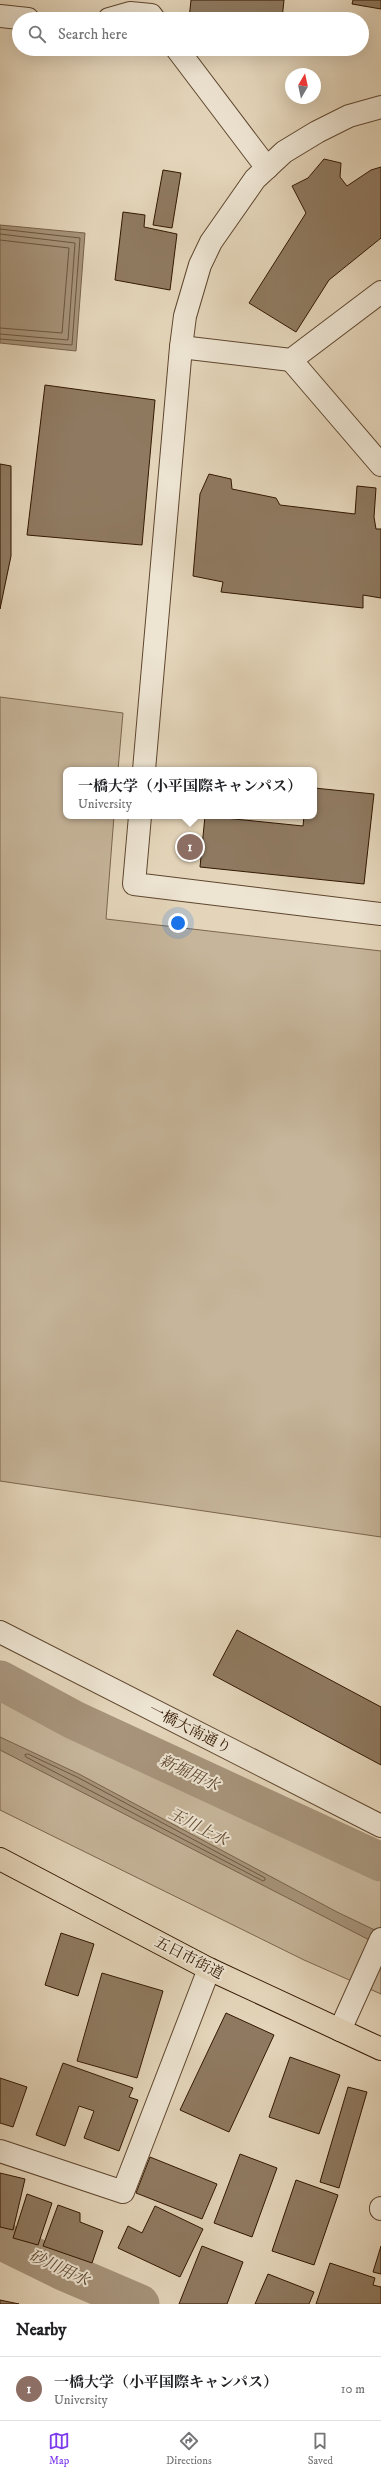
<!DOCTYPE html>
<html lang="en">
<head>
<meta charset="utf-8">
<style>
	:root { --surface:#fff; --page:#f2f2f2; --text:#202124; --muted:#757577; --line:#e0e0e0; --accent:#7c3aed }
	body { margin:0; font-family:"IM FELL DW Pica","Noto Serif JP",serif; background:var(--page); color:var(--text) }
	.compass { position:absolute; left:285px; top:68px; width:36px; height:36px; border-radius:50%; background:var(--surface); box-shadow:0 4px 16px #0002; rotate:9deg }
	.you { position:absolute; left:178px; top:923px; width:14px; height:14px; margin:-10px; border:3px solid #fff; border-radius:50%; background:#1a73e8; box-shadow:0 0 0 6px #1a73e833 }
	.badge { display:grid; place-items:center; width:26px; height:26px; border-radius:50%; background:var(--accent); color:#fff; font-size:13px; font-weight:700 }
	.pin { position:absolute; translate:-50% -50%; border:2px solid #fff; box-shadow:0 1px 4px #0006 }
	.popup { position:absolute; left:63px; top:767px; width:254px; height:52px; box-sizing:border-box; display:grid; place-content:center; border-radius:8px; background:var(--surface); filter:drop-shadow(0 1px 3px #0005); font-size:13px; white-space:nowrap; color:var(--muted) }
	.popup b { font-size:15px; color:var(--text) }
	.popup::after { content:''; position:absolute; left:50%; top:100%; margin-left:-8px; border:8px solid transparent; border-top-color:var(--surface) }
	.list { margin:0; padding:0; list-style:none }
	h2 { display:flex; justify-content:space-between; align-items:center; height:52px; margin:0; padding:0 16px; font-size:17px }
	h2 small { font-size:13px; font-weight:400; color:var(--muted) }
	.list li { display:grid; grid-template-columns:26px 1fr auto; gap:12px; align-items:center; box-sizing:border-box; height:64px; padding:0 16px; border-top:1px solid var(--line) }
	.list b { display:block; font-size:15px; white-space:nowrap }
	.list p { margin:0; font-size:13px; white-space:nowrap; color:var(--muted) }
	.list em { font-size:13px; font-style:normal; color:var(--muted) }
	.icon { flex:none; width:22px; height:22px; fill:none; stroke:currentColor; stroke-width:2; stroke-linecap:round; stroke-linejoin:round }
	.map { position:relative; flex:none; width:381px; height:2304px; overflow:hidden }
	.search { position:absolute; background:var(--surface); box-shadow:0 4px 16px #0002; left:12px; right:12px; top:12px; height:44px; display:flex; align-items:center; gap:10px; box-sizing:border-box; padding:0 14px; border-radius:22px; color:var(--muted); font-size:15px }
	.sheet { height:116px; background:var(--surface) }
	nav { display:flex; justify-content:space-around; align-items:center; box-sizing:border-box; height:56px; border-top:1px solid var(--line); background:var(--surface); font-size:11px; color:var(--muted) }
	nav a { display:grid; justify-items:center; gap:2px }
	nav .on { color:var(--accent) }
	.map>svg:first-child { display:block }
	.green { fill:#c6b59a; stroke:#7c664d }
	.water { fill:#a7947b; stroke:#78624a }
	.lines { fill:none; stroke-linecap:round; stroke-linejoin:round }
	.shore { stroke:#6c563e; stroke-width:1 }
	.canal { stroke:#a7947b; stroke-width:39 }
	.building { fill:#8f7a61; stroke:#321700 }
	.minor-casing { stroke:#5e462e; stroke-width:24 }
	.major-casing { stroke:#321700; stroke-width:24 }
	.minor { stroke:#ede4d2; stroke-width:22 }
	.major { stroke:#e4d5ba; stroke-width:22 }
	.labels { text-anchor:middle; dominant-baseline:central; stroke-width:4; stroke-linejoin:round; paint-order:stroke }
	.street-label { font-size:15px; fill:#321700; stroke:#ede4d2 }
	.water-label { font-size:16px; font-style:italic; fill:#614931; stroke:#ede4d2 }
</style>
</head>
<body>
<div class="map">
<svg width="381" height="2304" viewBox="0 0 381 2304">
	<rect width="100%" height="100%" fill="#e4d5ba"/>
	<filter id="stains"><feTurbulence type="fractalNoise" baseFrequency=".005" numOctaves="4"/><feColorMatrix values="0 0 0 0 .2 0 0 0 0 .09 0 0 0 0 .02 0 0 0 .5 -.17"/></filter>
	<radialGradient id="worn" r=".72"><stop offset=".6" stop-color="#630" stop-opacity="0"/><stop offset="1" stop-color="#630" stop-opacity=".3"/></radialGradient>
	<g class="green">
		<path d="M0 697 123 713 118 770H66V816H114L106 919 381 951V1537L0 1481Z"/>
		<path d="M0 1669 381 1857V1994L304 1960 0 1810Z"/>
	</g>
	<g class="water">
		<path d="M0 225 85 233 76 351 0 343Z"/>
		<path d="M0 1737 79 1774 337 1912 381 1933V1946L0 1750Z"/>
	</g>
	<g class="lines">
		<g class="shore">
			<path d="M0 229 80 238 72 345 0 339"/>
			<path d="M0 234 75 243 68 340 0 334"/>
			<path d="M0 240 69 248 62 333 0 328"/>
			<path d="M28 1754 77 1777 265 1878V1880L263 1881 26 1757 25 1755Z"/>
		</g>
		<g class="canal">
			<path d="M0 1680 74 1720 381 1862"/>
			<path d="M0 2240 63 2271 140 2304"/>
		</g>
	</g>
	<g class="building">
		<path d="M191 0H284L282 19H189Z"/>
		<path d="M353 0H381V9L352 4Z"/>
		<path d="M324 159 341 163 340 177 347 186 371 170 381 167V238L329 280 296 332 249 303 306 213 292 186 308 178Z"/>
		<path d="M163 170 181 173 172 228 153 225Z"/>
		<path d="M123 212 145 215 144 227 177 234 170 290 115 280Z"/>
		<path d="M45 385 155 400 142 545 27 535Z"/>
		<path d="M0 464 11 466V556L0 609Z"/>
		<path d="M209 474 231 479 232 489 276 498 280 505 355 514 357 486 376 488 374 517 376 529H381V598L363 595V608L221 592 223 582 193 576 200 494Z"/>
		<path d="M314 788 374 794 364 884 200 867 205 816 303 826 304 816H314Z"/>
		<path d="M237 1630 381 1707V1765L213 1675Z"/>
		<path d="M61 1933 94 1944 78 1996 45 1985Z"/>
		<path d="M102 1973 163 1991 137 2078 77 2061Z"/>
		<path d="M226 2013 274 2035 229 2132 180 2110Z"/>
		<path d="M290 2057 340 2075 319 2134 269 2117Z"/>
		<path d="M63 2063 133 2088 129 2097 138 2100 119 2151 84 2138 94 2111 79 2106 65 2146 36 2135Z"/>
		<path d="M0 2078 27 2087 13 2127 0 2123Z"/>
		<path d="M348 2087 367 2092 339 2188 320 2182Z"/>
		<path d="M240 2154 277 2168 252 2237 214 2223Z"/>
		<path d="M150 2157 217 2184 202 2219 136 2193Z"/>
		<path d="M0 2173 25 2179 13 2230 0 2227Z"/>
		<path d="M296 2180 338 2195 314 2265 272 2251Z"/>
		<path d="M27 2194 52 2203 38 2245 13 2238Z"/>
		<path d="M58 2205 80 2213V2222L103 2231 92 2263 43 2246Z"/>
		<path d="M155 2206 203 2229 180 2277 118 2248 128 2226 142 2233Z"/>
		<path d="M202 2246 243 2262 227 2304H179Z"/>
		<path d="M381 2246V2274L373 2272Z"/>
		<path d="M330 2263 375 2278 373 2285 381 2287V2304H316Z"/>
		<path d="M268 2274 314 2292 309 2304H255Z"/>
		<path d="M0 2300 19 2304H0Z"/>
	</g>
	<g class="lines">
		<g class="minor-casing">
			<g id="minor">
				<path d="M0 16 28 19"/>
				<path d="M109 19 130 13 151 15 154 19"/>
				<path d="M177 49 267 168"/>
				<path d="M181 347 291 360 381 292"/>
				<path d="M291 360 381 465"/>
				<path d="M144 770 181 347 185 316 200 265 211 242 255 179 284 152 317 132 349 116 381 107"/>
				<path d="M140 816 134 884 381 914"/>
				<path d="M0 1632 381 1826"/>
				<path d="M340 2030 381 1939"/>
				<path d="M0 2151 123 2192 209 1969"/>
				<path d="M381 2208V2209"/>
			</g>
		</g>
		<g class="major-casing">
			<path id="major" d="M0 1859 209 1969 381 2049"/>
		</g>
		<use href="#minor" class="minor"/>
		<use href="#major" class="major"/>
	</g>
	<g class="labels">
		<g class="street-label">
			<text transform="translate(190 1729) rotate(27)">一橋大南通り</text>
			<text transform="translate(189 1958) rotate(27)">五日市街道</text>
		</g>
		<g class="water-label">
			<text transform="translate(189 1773) rotate(25)">新堀用水</text>
			<text transform="translate(198 1827) rotate(27)">玉川上水</text>
			<text transform="translate(59 2268) rotate(25)">砂川用水</text>
		</g>
	</g>
	<rect width="100%" height="100%" filter="url(#stains)"/>
	<rect width="100%" height="100%" fill="url(#worn)"/>
</svg>
<svg class="compass" viewBox="-18 -18 36 36"><path d="M0-13l5 13h-10z" fill="#e53935"/><path d="M0 13l5-13h-10z" fill="#757577"/></svg>
<div class="you"></div>
<div class="pin badge" style="left:190px;top:847px;background:#8d6e63">1</div>
<div class="popup"><b>一橋大学（小平国際キャンパス）</b>University</div>
<div class="search"><svg class="icon" aria-label="search" viewBox="0 0 24 24"><circle cx="10" cy="10" r="6"/><path d="M15 15l6 6"/></svg>Search here</div>
</div>
<section class="sheet">
<h2>Nearby<small></small></h2>
<ul class="list">
<li><span class="badge" style="background:#8d6e63">1</span><div><b>一橋大学（小平国際キャンパス）</b><p>University</p></div><em>10 m</em></li>
</ul>
</section>
<nav>
<a class="on"><svg class="icon" aria-label="map" viewBox="0 0 24 24"><path d="M3 6l6-2 6 2 6-2v14l-6 2-6-2-6 2zM9 4v14M15 6v14"/></svg>Map</a>
<a><svg class="icon" aria-label="directions" viewBox="0 0 24 24"><path d="M12 3l9 9-9 9-9-9zM9 14v-3h6M13 9l2 2-2 2"/></svg>Directions</a>
<a><svg class="icon" aria-label="saved" viewBox="0 0 24 24"><path d="M7 4h10v16l-5-4-5 4z"/></svg>Saved</a>
</nav>
</body>
</html>
